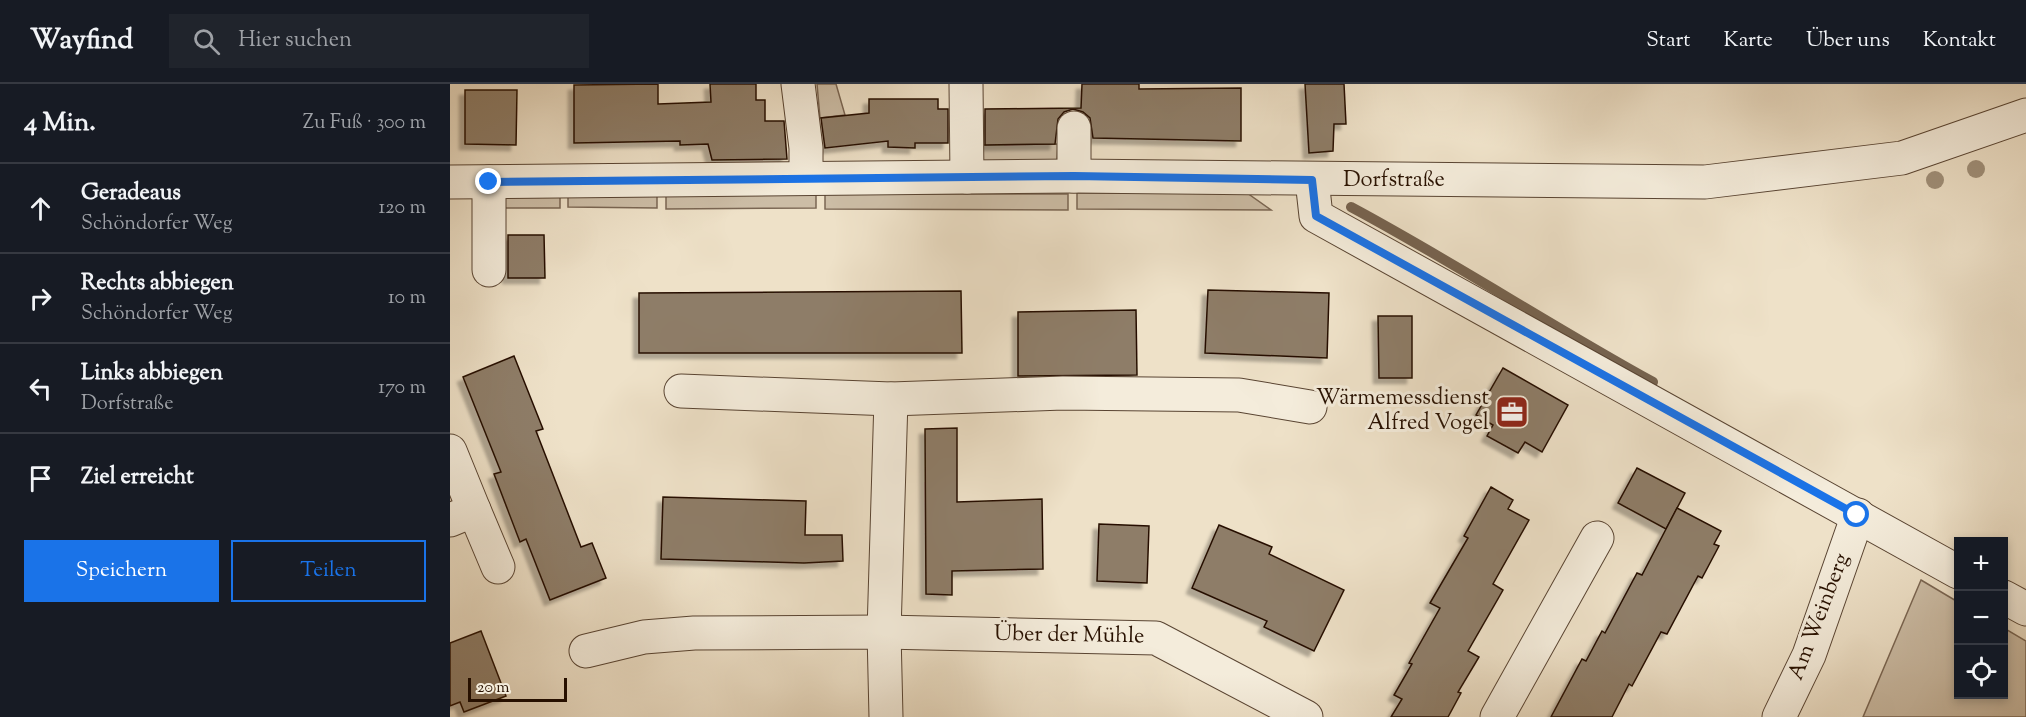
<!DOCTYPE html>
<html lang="de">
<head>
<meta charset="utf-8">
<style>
	:root { --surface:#171b24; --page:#20242c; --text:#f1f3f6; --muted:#9ea1a6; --line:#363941; --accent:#1a73e8 }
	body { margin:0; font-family:"Sorts Mill Goudy",serif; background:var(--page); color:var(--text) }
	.controls { position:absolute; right:18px; bottom:18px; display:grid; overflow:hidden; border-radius:0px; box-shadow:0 3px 9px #0003 }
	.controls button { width:54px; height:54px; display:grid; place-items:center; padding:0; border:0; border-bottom:2px solid var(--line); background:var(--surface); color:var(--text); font:30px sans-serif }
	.scale { position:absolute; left:18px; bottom:15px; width:99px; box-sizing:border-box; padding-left:6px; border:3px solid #271000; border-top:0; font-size:16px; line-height:21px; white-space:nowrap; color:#271000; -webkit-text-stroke:4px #f4ecdb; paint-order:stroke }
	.stop { position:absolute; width:18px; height:18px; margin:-14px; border:4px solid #1a73e8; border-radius:50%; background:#fff }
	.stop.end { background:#1a73e8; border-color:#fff; box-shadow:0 2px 6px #0008 }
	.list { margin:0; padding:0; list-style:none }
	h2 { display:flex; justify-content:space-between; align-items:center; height:78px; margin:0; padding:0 24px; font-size:26px }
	h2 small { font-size:20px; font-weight:400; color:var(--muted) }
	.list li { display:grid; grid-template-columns:39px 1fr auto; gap:18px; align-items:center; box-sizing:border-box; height:90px; padding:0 24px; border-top:2px solid var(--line) }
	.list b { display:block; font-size:22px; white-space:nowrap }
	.list p { margin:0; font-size:20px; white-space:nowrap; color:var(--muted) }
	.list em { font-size:20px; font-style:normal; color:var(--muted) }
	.actions { display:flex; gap:12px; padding:18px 24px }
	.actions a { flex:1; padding:14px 0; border:2px solid var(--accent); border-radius:0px; text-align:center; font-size:21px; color:var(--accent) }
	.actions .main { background:var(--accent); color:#fff }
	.icon { flex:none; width:33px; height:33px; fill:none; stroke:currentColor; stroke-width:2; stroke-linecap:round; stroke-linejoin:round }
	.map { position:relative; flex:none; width:1576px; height:633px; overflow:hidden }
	header { display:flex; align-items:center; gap:36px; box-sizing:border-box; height:84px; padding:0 30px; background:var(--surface); border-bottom:2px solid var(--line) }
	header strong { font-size:28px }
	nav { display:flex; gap:33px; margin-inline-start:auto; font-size:21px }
	.search { width:420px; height:54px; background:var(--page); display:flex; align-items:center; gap:15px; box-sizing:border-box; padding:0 21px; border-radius:0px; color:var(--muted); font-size:22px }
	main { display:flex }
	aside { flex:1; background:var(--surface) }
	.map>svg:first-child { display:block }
	.green { fill:#ccbda6; stroke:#7a6653; stroke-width:1.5 }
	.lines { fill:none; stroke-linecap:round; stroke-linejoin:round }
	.stream { stroke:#76634f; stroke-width:10 }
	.building { fill:#8e7d68; stroke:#271000; stroke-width:1.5; filter:url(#shadow) }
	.minor-casing { stroke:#594432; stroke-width:35 }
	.minor { stroke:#f4ecdb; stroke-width:33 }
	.tree { fill:#a0907a }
	.route { stroke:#1a73e8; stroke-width:8 }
	.labels { text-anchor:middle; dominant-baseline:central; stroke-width:6; stroke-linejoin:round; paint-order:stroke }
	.street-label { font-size:22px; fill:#271000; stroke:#f4ecdb }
	.poi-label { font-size:22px; fill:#271000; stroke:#f4ecdb; text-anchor:end }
</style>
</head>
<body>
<header>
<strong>Wayfind</strong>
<div class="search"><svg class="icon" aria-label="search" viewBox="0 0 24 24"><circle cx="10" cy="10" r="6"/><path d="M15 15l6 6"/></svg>Hier suchen</div>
<nav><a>Start</a><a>Karte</a><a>Über uns</a><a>Kontakt</a></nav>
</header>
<main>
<aside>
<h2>4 Min.<small>Zu Fuß · 300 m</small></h2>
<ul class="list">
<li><svg class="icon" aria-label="ahead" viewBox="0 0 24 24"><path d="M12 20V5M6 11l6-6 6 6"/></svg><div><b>Geradeaus</b><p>Schöndorfer Weg</p></div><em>120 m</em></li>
<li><svg class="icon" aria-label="right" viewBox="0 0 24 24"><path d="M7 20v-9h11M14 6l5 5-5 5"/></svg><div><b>Rechts abbiegen</b><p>Schöndorfer Weg</p></div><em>10 m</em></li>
<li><svg class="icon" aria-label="left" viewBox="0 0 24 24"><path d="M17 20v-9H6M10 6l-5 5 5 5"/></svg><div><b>Links abbiegen</b><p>Dorfstraße</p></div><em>170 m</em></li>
<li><svg class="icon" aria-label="arrive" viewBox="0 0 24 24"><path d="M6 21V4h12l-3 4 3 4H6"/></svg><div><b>Ziel erreicht</b></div></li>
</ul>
<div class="actions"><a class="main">Speichern</a><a>Teilen</a></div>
</aside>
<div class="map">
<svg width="1576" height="633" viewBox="0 0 1576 633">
	<defs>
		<filter id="shadow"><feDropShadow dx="-5.5" dy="5.5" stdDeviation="1.5" flood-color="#0004"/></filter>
	</defs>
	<rect width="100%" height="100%" fill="#eee1c8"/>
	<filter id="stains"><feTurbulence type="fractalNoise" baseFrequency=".00333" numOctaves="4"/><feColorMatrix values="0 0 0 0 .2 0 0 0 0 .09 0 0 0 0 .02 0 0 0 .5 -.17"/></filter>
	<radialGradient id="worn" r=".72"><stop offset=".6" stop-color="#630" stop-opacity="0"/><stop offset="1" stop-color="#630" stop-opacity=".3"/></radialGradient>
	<g class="green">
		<path d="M367 0H386L395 31 370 34Z"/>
		<path d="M608 60 607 77 532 79 531 61Z"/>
		<path d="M366 109V124L216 125V110Z"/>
		<path d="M627 109H797L821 126 627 125Z"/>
		<path d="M47 110 110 111V124H47Z"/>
		<path d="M118 110 207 111V124L118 123Z"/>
		<path d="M375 110H618V126L375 125Z"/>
		<path d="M1471 496 1508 518V610H1554V544L1576 557V633H1413Z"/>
	</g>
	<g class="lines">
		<path class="stream" d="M901 123C1004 178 1101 242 1203 298"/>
	</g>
	<g class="building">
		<path d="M208 0V20L261 18 260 0H306V16H315V37H334L337 75 262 76 258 60 230 61V57L124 59V1Z"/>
		<path d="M632 0H689V5L791 4V57L643 54 640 34 633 28 623 25 614 28 608 35 605 60 535 61V25L631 24Z"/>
		<path d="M855 0H894L896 40H884L883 67 859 69Z"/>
		<path d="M15 6H67L66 61 15 60Z"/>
		<path d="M419 15H488V25H498V59H465V64L438 63V57L375 64 371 34 419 29Z"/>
		<path d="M58 151H94L95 194H58Z"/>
		<path d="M758 206 879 209 877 274 755 269Z"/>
		<path d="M511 207 512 269H189V209Z"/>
		<path d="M686 226 687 291 568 292V228Z"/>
		<path d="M928 232H962V294H929Z"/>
		<path d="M64 272 93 345 86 347 131 463 142 459 156 494 100 516 76 455 70 458 44 390 51 388 13 293Z"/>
		<path d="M1053 284 1118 321 1092 368 1075 358 1068 369 1037 352 1043 341 1026 331Z"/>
		<path d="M507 344V418L592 415 593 485 502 487V511L476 510 475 345Z"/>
		<path d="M1187 384 1235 409 1216 445 1168 419Z"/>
		<path d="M1041 403 1063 416 1058 425 1079 436 1043 500 1053 506 1018 567 1029 573 1008 608 1011 609 998 633H941L952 615 944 611 962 580 959 579 990 524 980 519 1018 454 1014 452Z"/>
		<path d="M213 413 356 417 355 451H392L393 477 354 479 211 475Z"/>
		<path d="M1227 424 1271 447 1264 460 1269 462 1252 494 1248 492 1217 550 1211 548 1182 602 1179 600 1162 633H1101L1132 575 1136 577 1152 547 1155 549 1187 489 1192 491Z"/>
		<path d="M649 440 699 442 697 499 647 497Z"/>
		<path d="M769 441 822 463 819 470 894 506 864 567 814 543 817 537 742 504Z"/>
		<path d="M31 547 56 612 14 628 10 618 0 622V559Z"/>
	</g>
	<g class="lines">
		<g class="minor-casing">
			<g id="minor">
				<path d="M348 0 356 64V94"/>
				<path d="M516 0 517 93"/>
				<path d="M624 92V44"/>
				<path d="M862 96 866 132 1508 488"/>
				<path d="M0 98 624 92 1255 98 1452 74 1576 31"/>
				<path d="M39 186V98"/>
				<path d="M231 307 441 315"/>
				<path d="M0 367 24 426 0 436"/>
				<path d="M24 426 48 483"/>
				<path d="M1554 513 1576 525"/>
				<path d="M136 567 194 553 244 549 434 548 706 554 856 633"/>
				<path d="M436 633 434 548 441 315 613 309 789 311 860 323"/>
				<path d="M1047 633 1147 454"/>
				<path d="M1329 633 1359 571 1408 431"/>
			</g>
		</g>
		<use href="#minor" class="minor"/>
	</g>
	<g class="tree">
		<circle cx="1526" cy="85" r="9"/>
		<circle cx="1485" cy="96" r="9"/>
	</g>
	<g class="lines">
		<path class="route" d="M39 98 624 92 862 96 866 132 1407 431"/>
	</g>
	<defs>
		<g id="office-square" transform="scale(1.725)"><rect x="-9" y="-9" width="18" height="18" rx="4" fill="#8f2418" stroke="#f4ecdb"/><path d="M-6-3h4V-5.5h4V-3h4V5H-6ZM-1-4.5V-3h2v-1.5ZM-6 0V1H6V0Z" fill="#fff"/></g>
	</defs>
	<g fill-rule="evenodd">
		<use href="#office-square" x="1062" y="328"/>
	</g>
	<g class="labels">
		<g class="street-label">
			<text x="944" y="97">Dorfstraße</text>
			<text transform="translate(1370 533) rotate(-69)">Am Weinberg</text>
			<text transform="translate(619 552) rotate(1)">Über der Mühle</text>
		</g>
		<g class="poi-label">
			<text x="1039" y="315">Wärmemessdienst<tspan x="1039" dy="25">Alfred Vogel</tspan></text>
		</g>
	</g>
	<rect width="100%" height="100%" filter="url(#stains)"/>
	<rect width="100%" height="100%" fill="url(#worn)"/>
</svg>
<div class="controls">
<button>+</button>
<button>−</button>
<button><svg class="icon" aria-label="locate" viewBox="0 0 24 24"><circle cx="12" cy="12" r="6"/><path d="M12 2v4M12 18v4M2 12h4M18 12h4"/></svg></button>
</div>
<div class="scale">20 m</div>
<div class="stop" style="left:1407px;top:431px"></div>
<div class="stop end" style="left:39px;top:98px"></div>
</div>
</main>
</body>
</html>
